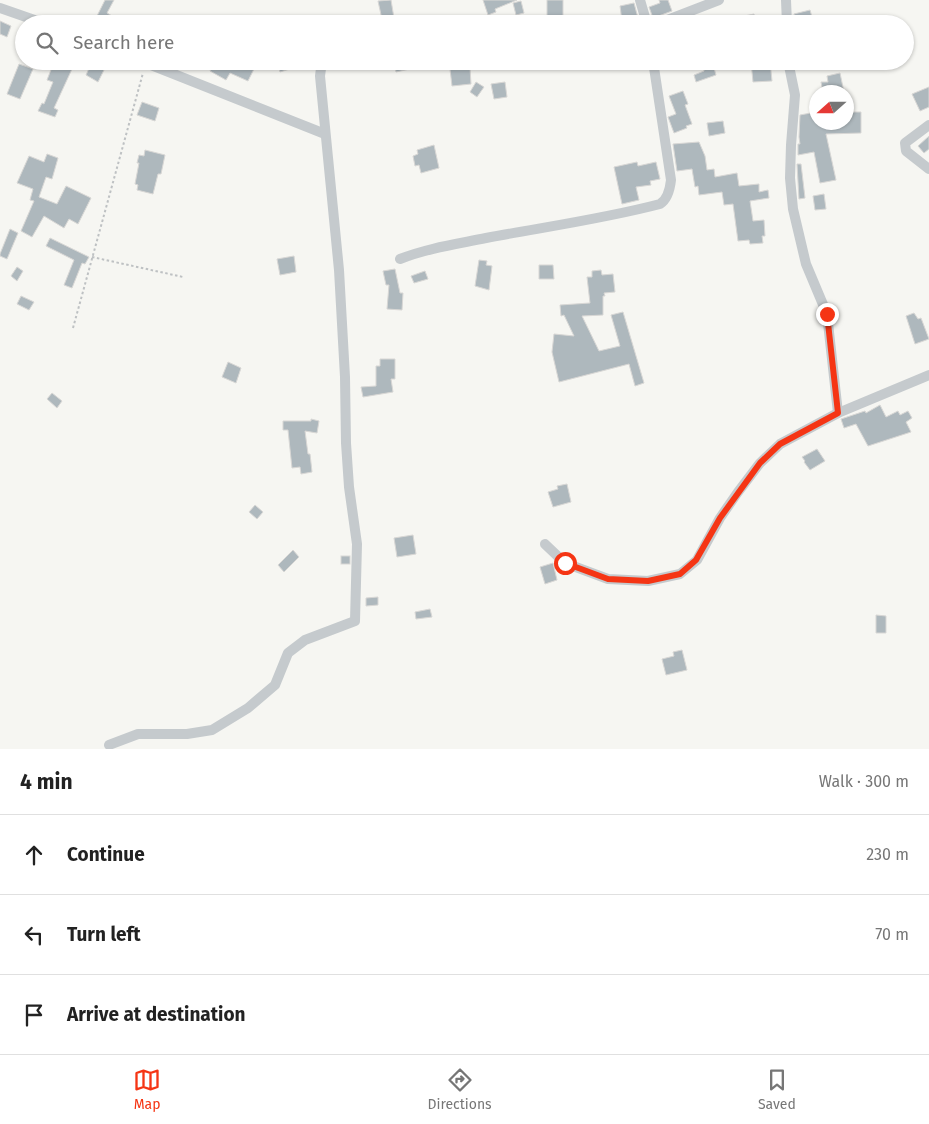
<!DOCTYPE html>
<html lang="en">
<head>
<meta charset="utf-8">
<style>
	:root { --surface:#fff; --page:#f2f2f2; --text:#222; --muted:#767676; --line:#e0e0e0; --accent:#f53514 }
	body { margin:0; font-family:"Fira Sans",sans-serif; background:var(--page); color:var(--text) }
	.compass { position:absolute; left:809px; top:85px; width:45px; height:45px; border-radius:50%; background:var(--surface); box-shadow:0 1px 4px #0004; rotate:249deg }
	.stop { position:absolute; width:15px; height:15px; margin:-11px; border:4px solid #f53514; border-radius:50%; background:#fff }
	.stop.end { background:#f53514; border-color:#fff; box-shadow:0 1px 5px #0008 }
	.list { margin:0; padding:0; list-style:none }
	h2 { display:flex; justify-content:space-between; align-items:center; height:65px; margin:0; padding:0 20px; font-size:21px }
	h2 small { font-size:16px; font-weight:400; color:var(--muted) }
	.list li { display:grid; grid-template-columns:32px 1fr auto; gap:15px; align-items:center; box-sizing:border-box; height:80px; padding:0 20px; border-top:1px solid var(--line) }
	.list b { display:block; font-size:19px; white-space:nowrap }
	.list em { font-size:16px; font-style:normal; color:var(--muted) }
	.icon { flex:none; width:28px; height:28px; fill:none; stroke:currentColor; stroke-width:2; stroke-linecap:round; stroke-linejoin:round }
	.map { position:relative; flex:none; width:929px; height:749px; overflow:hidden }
	.search { position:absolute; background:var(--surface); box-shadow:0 1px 4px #0004; left:15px; right:15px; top:15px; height:55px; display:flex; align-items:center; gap:12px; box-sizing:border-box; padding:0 18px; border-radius:28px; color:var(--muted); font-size:19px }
	.sheet { height:305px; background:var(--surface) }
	nav { display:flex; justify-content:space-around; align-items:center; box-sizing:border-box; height:70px; border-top:1px solid var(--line); background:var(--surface); font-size:14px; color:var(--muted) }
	nav a { display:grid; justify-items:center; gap:2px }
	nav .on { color:var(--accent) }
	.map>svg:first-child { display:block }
	.building { fill:#aeb8bd; stroke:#d8d7d5 }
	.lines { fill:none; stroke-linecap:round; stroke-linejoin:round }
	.path { stroke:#bec1c3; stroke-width:2; stroke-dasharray:2.5 2.5; stroke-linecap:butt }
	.minor { stroke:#c5cacd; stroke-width:10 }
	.route { stroke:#f53514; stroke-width:6 }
</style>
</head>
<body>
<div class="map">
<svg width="929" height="749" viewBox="0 0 929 749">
	<rect width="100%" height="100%" fill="#f6f6f2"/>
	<g class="building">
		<path d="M105 0H114L107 13 112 16 109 24H93Z"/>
		<path d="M391 0 395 24H383L378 1Z"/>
		<path d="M483 0H517L495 9 496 12 488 15Z"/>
		<rect x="547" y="0" width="16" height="24"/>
		<path d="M659 0H668L672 11 653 18 649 7 660 3Z"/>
		<path d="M521 1 524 13 516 15 513 3Z"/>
		<path d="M634 3 638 18 622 21 620 6Z"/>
		<path d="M810 10 814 24H797L794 14Z"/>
		<path d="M754 14 756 24H726L725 20Z"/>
		<path d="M0 21 11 26 7 37 0 34Z"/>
		<path d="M215 61H247L256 65 248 81 230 73 226 80 210 71Z"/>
		<path d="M277 61H291L293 68 280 72Z"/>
		<path d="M394 61H428V65L396 72Z"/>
		<path d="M449 61H460L461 67H464V69L470 68 471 84 452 86Z"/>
		<path d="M703 61H712L716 75 696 82 694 75 704 71Z"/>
		<path d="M770 61 772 81 753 82 751 62Z"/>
		<path d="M54 62 72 69 54 108 58 110 55 117 38 111 42 103 44 104 53 82 47 80Z"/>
		<path d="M19 64 33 69 20 99 7 94Z"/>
		<path d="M91 64 104 70 98 82 86 75Z"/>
		<path d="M840 73 844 92H823L821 82H828L827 76Z"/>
		<path d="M476 82 484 87 477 97 470 92Z"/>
		<path d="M505 82 507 97 494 99 491 84Z"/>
		<path d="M929 87V107L920 111 912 94Z"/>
		<path d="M683 91 688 104 685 105 692 124 686 126 687 128 674 133 668 117 676 114 669 96Z"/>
		<path d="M142 102 159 108 155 121 137 115Z"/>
		<path d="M816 112V122H846V112H861V133L826 134 836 180 820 183 814 152 798 155V144H800L799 137 800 115Z"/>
		<path d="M723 121 725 133 709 136 707 123Z"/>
		<path d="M929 136V149L924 153 918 146Z"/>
		<path d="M699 142 705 156 707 170 714 169 715 177 737 173 739 186 759 184V192L768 190 769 198 750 201 753 221 764 220 765 236H762L763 243 750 244 749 240 738 241 733 204 724 205 722 192 699 195 698 186 695 187 692 169 677 171 673 144Z"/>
		<path d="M434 145 439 168 421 173 419 165 415 166 413 156 418 154 417 150Z"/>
		<path d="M145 150 165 155 161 174H158L153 194 137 190 138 185 135 184 139 163H137L139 155 144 156Z"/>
		<path d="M47 154 58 158 52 179 46 177 39 197 57 204 66 186 91 198 78 224 69 219 64 228 44 216 32 237 21 231 34 201 30 200 33 189 17 183 29 156 44 162Z"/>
		<path d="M637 162 638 166 656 162 660 179 650 181 651 185 636 187 639 200 622 204 614 167Z"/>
		<path d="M797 164H801L805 198 799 199Z"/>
		<path d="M824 194 826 209 815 210 813 196Z"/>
		<path d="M10 229 18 233 7 259 0 256V254Z"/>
		<path d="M50 238 89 257 85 264 82 263 72 288 64 285 74 260 46 246Z"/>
		<path d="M294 256 296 272 280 275 277 259Z"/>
		<path d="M479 260 487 261 486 265 492 266 489 290 475 286Z"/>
		<path d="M539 265H553L554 279H539Z"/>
		<path d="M17 267 23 271 17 281 11 276Z"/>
		<path d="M395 269 400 293H403L402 310 387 309 389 285H386L383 271Z"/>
		<path d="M601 270 602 275 613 274 615 292 604 293 605 296H603V315L582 316 599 351 620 346 611 315 623 312 644 383 635 386 629 364 559 382 552 352 554 334 574 336 564 315 561 316 560 305 590 303 587 277H592V271Z"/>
		<path d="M425 271 428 279 414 283 411 276Z"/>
		<path d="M21 296 34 302 29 310 17 304Z"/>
		<path d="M914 313 918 319 921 318 929 339 915 344 906 316Z"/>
		<path d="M380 359H395V379H391L393 392 363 397 361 387 376 386V366H380Z"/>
		<path d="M228 362 241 368 236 383 222 377Z"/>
		<path d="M52 393 62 401 57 408 47 399Z"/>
		<path d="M880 405 886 417 898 411 900 415 908 411 912 418 906 422 911 432 868 446 856 424 844 428 841 419 865 411 866 413Z"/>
		<path d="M311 419 319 421 317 433 305 431 308 454H310L312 472 301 474 300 467 292 468 288 430H283V421H311Z"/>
		<path d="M817 449 825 461 810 470 804 462 805 461 802 457Z"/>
		<path d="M567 484 571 502 553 507 548 492 558 489 557 486Z"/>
		<path d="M255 505 263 512 257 519 249 512Z"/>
		<path d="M413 535 416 554 397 557 394 538Z"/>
		<path d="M293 550 299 557 284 572 278 565Z"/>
		<rect x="341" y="556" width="9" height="8"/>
		<path d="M553 563 557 580 545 584 540 567Z"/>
		<path d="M378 597V605L366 606V598Z"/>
		<path d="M430 609 432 617 416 619 415 612Z"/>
		<path d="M876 615 886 616V633H876Z"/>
		<path d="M682 650 687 670 666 675 662 659 674 656 673 652Z"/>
	</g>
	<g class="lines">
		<g class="path">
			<path d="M92 257 183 277"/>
			<path d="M73 328 143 73"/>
		</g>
		<g class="minor">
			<path d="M640 0 647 24"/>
			<path d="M786 0 787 24"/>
			<path d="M0 8 46 24"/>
			<path d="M657 24 719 0"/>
			<path d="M141 61 325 134"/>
			<path d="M788 61 795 95 791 145 790 178 793 209 806 264 827 314 838 413"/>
			<path d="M929 125 905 143 906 151 929 169"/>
			<path d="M400 259C428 248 457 244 486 238 544 227 603 219 660 204 668 199 670 189 671 180L653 61"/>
			<path d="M545 544 565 563 608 579 648 581 680 574 697 560 720 518 738 492 760 463 780 444 838 413 929 375"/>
			<path d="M109 745 138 734H187L212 730 248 708 275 685 288 653 305 640 355 621 357 544 349 487 346 443 345 377 339 270 320 76 322 61"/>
		</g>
	</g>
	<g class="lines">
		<path class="route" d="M565 563 608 579 648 581 680 574 696 560 720 518 760 463 780 444 838 413 827 314"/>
	</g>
</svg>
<svg class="compass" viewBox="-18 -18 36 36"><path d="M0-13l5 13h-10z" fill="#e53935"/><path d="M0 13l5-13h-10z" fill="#767676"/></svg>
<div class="stop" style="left:565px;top:563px"></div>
<div class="stop end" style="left:827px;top:314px"></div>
<div class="search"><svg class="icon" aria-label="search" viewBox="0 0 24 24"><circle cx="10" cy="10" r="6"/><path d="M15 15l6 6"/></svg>Search here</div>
</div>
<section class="sheet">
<h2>4 min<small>Walk · 300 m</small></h2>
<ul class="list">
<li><svg class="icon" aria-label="ahead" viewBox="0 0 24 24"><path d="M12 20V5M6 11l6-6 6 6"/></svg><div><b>Continue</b></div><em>230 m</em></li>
<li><svg class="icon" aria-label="left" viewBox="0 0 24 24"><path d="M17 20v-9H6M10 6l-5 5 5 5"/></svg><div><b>Turn left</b></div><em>70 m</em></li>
<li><svg class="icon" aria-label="arrive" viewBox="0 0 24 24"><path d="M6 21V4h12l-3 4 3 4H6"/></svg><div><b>Arrive at destination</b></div></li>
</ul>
</section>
<nav>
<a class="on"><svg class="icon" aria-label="map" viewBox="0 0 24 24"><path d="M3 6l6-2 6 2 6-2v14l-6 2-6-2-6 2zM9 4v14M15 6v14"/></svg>Map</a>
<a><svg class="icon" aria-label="directions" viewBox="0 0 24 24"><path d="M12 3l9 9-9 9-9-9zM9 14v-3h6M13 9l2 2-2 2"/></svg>Directions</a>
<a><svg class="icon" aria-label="saved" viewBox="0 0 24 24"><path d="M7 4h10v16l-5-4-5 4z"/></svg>Saved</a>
</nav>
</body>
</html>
